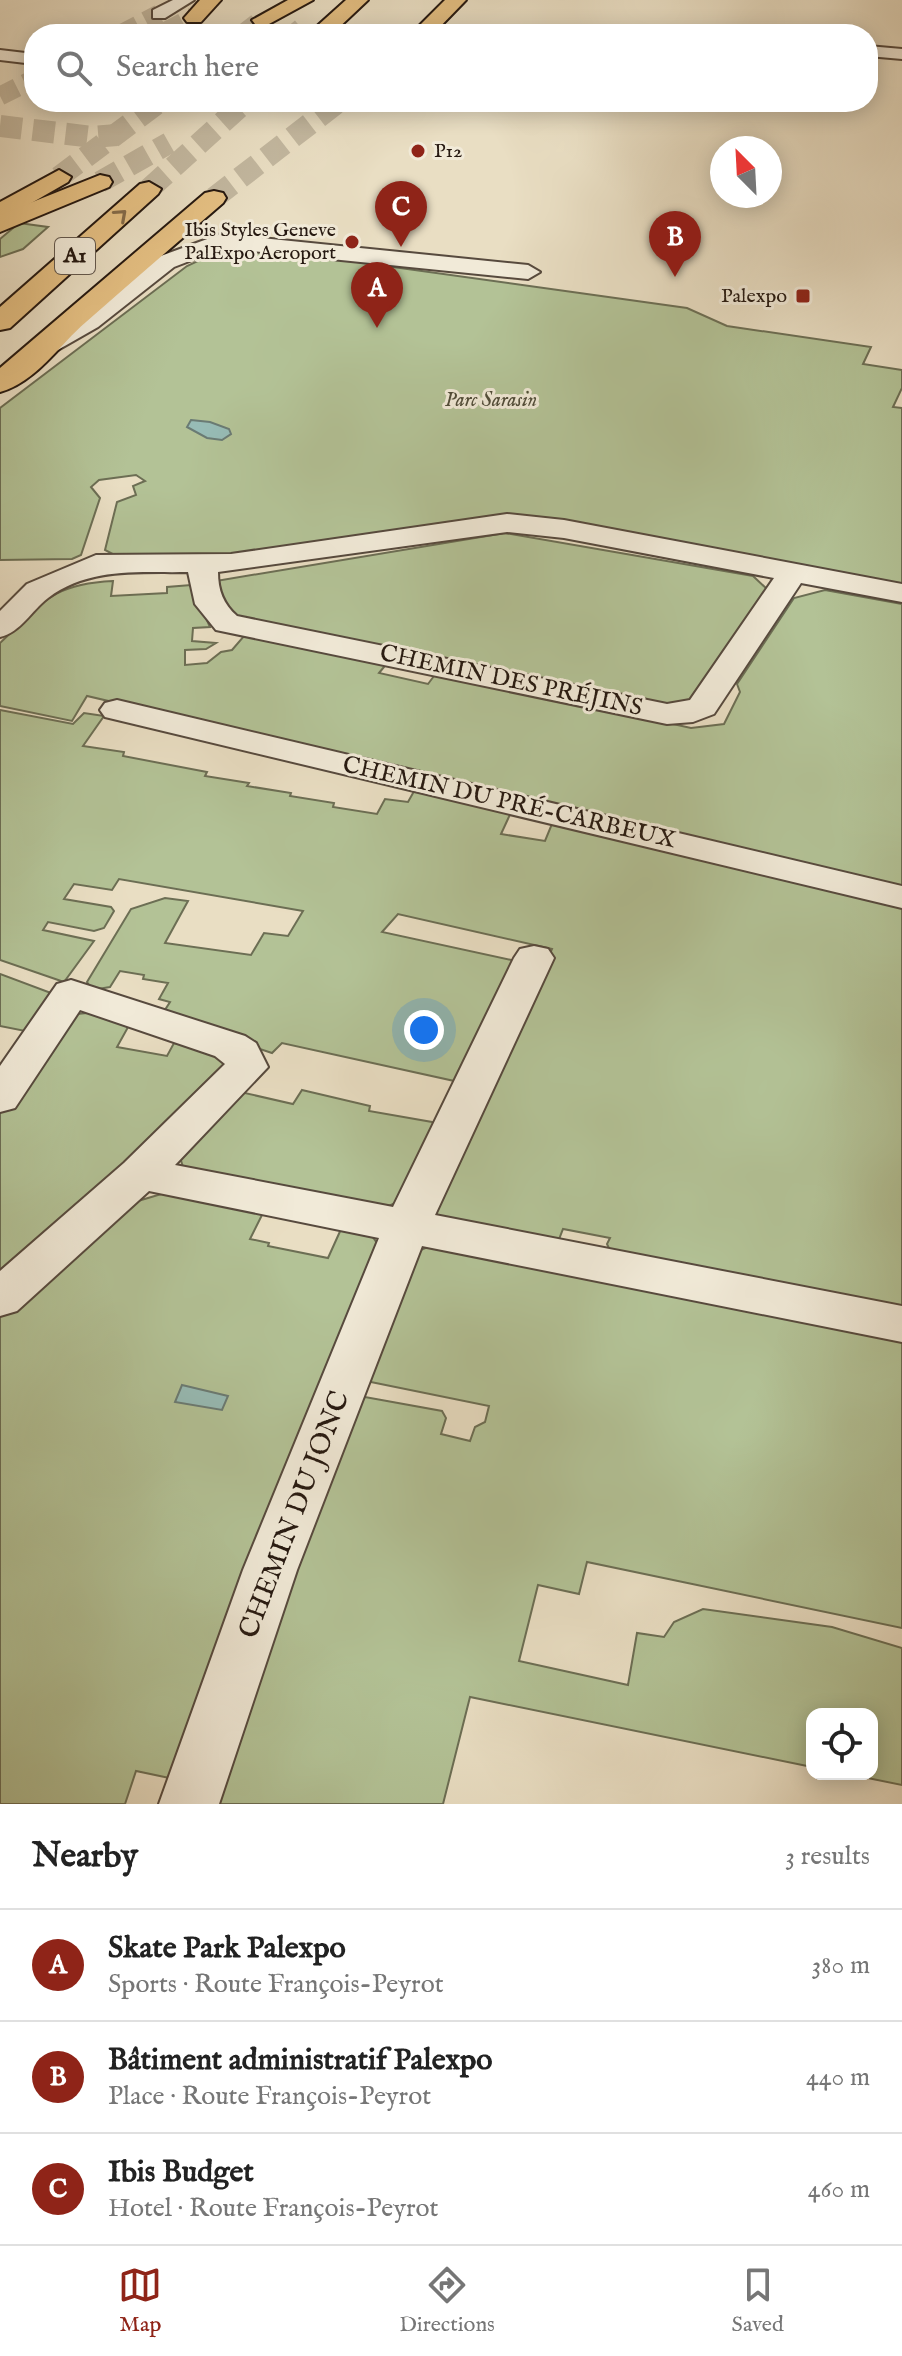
<!DOCTYPE html>
<html lang="en">
<head>
<meta charset="utf-8">
<style>
	:root { --surface:#fff; --page:#f2f2f2; --text:#222; --muted:#767676; --line:#e0e0e0; --accent:#8f2418 }
	body { margin:0; font-family:"IM FELL English",serif; background:var(--page); color:var(--text) }
	.controls { position:absolute; right:24px; bottom:24px; display:grid; overflow:hidden; border-radius:16px; box-shadow:0 4px 20px #0003 }
	.controls button { width:72px; height:72px; display:grid; place-items:center; padding:0; border:0; border-bottom:2px solid var(--line); background:var(--surface); color:var(--text); font:40px sans-serif }
	.compass { position:absolute; left:710px; top:136px; width:72px; height:72px; border-radius:50%; background:var(--surface); box-shadow:0 4px 20px #0003; rotate:336deg }
	.you { position:absolute; left:424px; top:1030px; width:28px; height:28px; margin:-20px; border:6px solid #fff; border-radius:50%; background:#1a73e8; box-shadow:0 0 0 12px #1a73e833 }
	.badge { display:grid; place-items:center; width:52px; height:52px; border-radius:50%; background:var(--accent); color:#fff; font-size:26px; font-weight:700 }
	.pin { position:absolute; translate:-50% -66px; filter:drop-shadow(0 2px 4px #0008) }
	.pin::after { content:''; position:absolute; top:42px; width:28px; height:24px; background:inherit; clip-path:polygon(0 0,100% 0,50% 100%) }
	.list { margin:0; padding:0; list-style:none }
	h2 { display:flex; justify-content:space-between; align-items:center; height:104px; margin:0; padding:0 32px; font-size:34px }
	h2 small { font-size:26px; font-weight:400; color:var(--muted) }
	.list li { display:grid; grid-template-columns:52px 1fr auto; gap:24px; align-items:center; box-sizing:border-box; height:112px; padding:0 32px; border-top:2px solid var(--line) }
	.list b { display:block; font-size:30px; white-space:nowrap }
	.list p { margin:0; font-size:26px; white-space:nowrap; color:var(--muted) }
	.list em { font-size:26px; font-style:normal; color:var(--muted) }
	.icon { flex:none; width:44px; height:44px; fill:none; stroke:currentColor; stroke-width:2; stroke-linecap:round; stroke-linejoin:round }
	.map { position:relative; flex:none; width:902px; height:1804px; overflow:hidden }
	.search { position:absolute; background:var(--surface); box-shadow:0 4px 20px #0003; left:24px; right:24px; top:24px; height:88px; display:flex; align-items:center; gap:20px; box-sizing:border-box; padding:0 28px; border-radius:32px; color:var(--muted); font-size:30px }
	.sheet { height:440px; background:var(--surface) }
	nav { display:flex; justify-content:space-around; align-items:center; box-sizing:border-box; height:112px; border-top:2px solid var(--line); background:var(--surface); font-size:22px; color:var(--muted) }
	nav a { display:grid; justify-items:center; gap:4px }
	nav .on { color:var(--accent) }
	.map>svg:first-child { display:block }
	.green { fill:#b3c296; stroke:#6c6e54; stroke-width:2 }
	.water { fill:#97bcb6; stroke:#6a7b74; stroke-width:2 }
	.lines { fill:none; stroke-linecap:round; stroke-linejoin:round }
	.minor-tunnel { stroke:#c2b79f; stroke-width:19; stroke-dasharray:19 9; stroke-linecap:butt }
	.major-tunnel { stroke:#c2b79f; stroke-width:22; stroke-dasharray:22 11; stroke-linecap:butt }
	.highway-tunnel { stroke:#c2b79f; stroke-width:22; stroke-dasharray:22 11; stroke-linecap:butt }
	.minor-casing { stroke:#574a3e; stroke-width:4 }
	.major-casing { stroke:#261911; stroke-width:4 }
	.highway-casing { stroke:#261911; stroke-width:4 }
	.minor { fill:#f1ead8; fill-rule:evenodd }
	.major { fill:#e4bf82; fill-rule:evenodd }
	.highway { fill:#e4bf82; fill-rule:evenodd }
	.oneway { stroke:#856c4a }
	.poi-dot { fill:#8f2418; stroke:#f1ead8; stroke-width:3 }
	.labels { text-anchor:middle; dominant-baseline:central; stroke-width:6; stroke-linejoin:round; paint-order:stroke }
	.far-poi-label { font-size:20px; fill:#261911; stroke:#f1ead8; text-anchor:end }
	.far-park-label { font-size:20px; font-style:italic; fill:#504c39; stroke:#f1ead8 }
	.shield { fill:#f1ead8; stroke:#63584d; stroke-width:2 }
	.shield-label { font-size:22px; font-weight:bold; fill:#261911 }
	.street-label { font-size:24px; fill:#261911; stroke:#f1ead8 }
	.near-street-label { font-size:28px; fill:#261911; stroke:#f1ead8 }
</style>
</head>
<body>
<div class="map">
<svg width="902" height="1804" viewBox="0 0 902 1804">
	<rect width="100%" height="100%" fill="#e9dec3"/>
	<filter id="stains"><feTurbulence type="fractalNoise" baseFrequency=".0025" numOctaves="4"/><feColorMatrix values="0 0 0 0 .2 0 0 0 0 .09 0 0 0 0 .02 0 0 0 .5 -.17"/></filter>
	<radialGradient id="worn" r=".72"><stop offset=".6" stop-color="#630" stop-opacity="0"/><stop offset="1" stop-color="#630" stop-opacity=".3"/></radialGradient>
	<g class="green">
		<path d="M19 223 48 227 23 249 0 257V239Z"/>
		<path d="M249 247 687 308 727 326 871 347 863 364 902 370V388L893 407 902 408V584L563 522 220 559 124 560 105 550 117 502 136 495 133 486 145 481 136 475 99 480 91 487 100 498 81 555 72 559 0 560V408L187 266 217 252Z"/>
		<path d="M505 533 753 576 768 590 695 701 666 708 231 619 216 581Z"/>
		<path d="M113 581 111 596 167 593V587L191 585 210 627 193 628 192 641 216 643 206 649 185 650V665L207 663 221 652 232 650 244 636 389 661 379 673 428 684 437 672 691 728 724 724 740 692 737 684 794 598 825 590 902 604V887L87 696 72 721 0 706V643C42 604 50 584 113 581Z"/>
		<path d="M0 710 73 724 84 713 104 716 83 746 124 752 123 756 207 772 205 776 249 783 247 786 291 793 290 796 334 803 333 807 377 814 385 799 408 802 417 786 513 808 501 834 545 841 554 819 902 903V1313L614 1259 607 1244 610 1238 563 1229 556 1247 443 1223 432 1207 552 949 398 914 382 932 516 961 459 1082 282 1043 272 1053 161 1016 170 1002 159 999 168 983 143 979 144 975 120 971 110 987 92 990 87 982 131 909 165 898 188 901 165 943 251 955 264 933 288 936 303 911 119 879 112 890 74 884 64 899 111 907 114 911 104 928 94 931 48 922 43 930 94 941 64 982 0 960Z"/>
		<path d="M0 974 51 993 25 1031 0 1026Z"/>
		<path d="M97 1012 132 1020 117 1047 167 1056 174 1043 219 1051 229 1072 0 1280V1111L77 1014Z"/>
		<path d="M302 1090 370 1106 369 1111 432 1122 438 1128 401 1200 379 1211 185 1174 180 1157 236 1091 293 1104Z"/>
		<path d="M168 1192 263 1213 250 1239 269 1243 268 1246 328 1258 342 1227 370 1233 381 1249 174 1779 136 1771 125 1804H0V1311L138 1201Z"/>
		<path d="M435 1244 902 1334V1628L587 1562 579 1594 538 1585 519 1661 628 1685 637 1633 664 1637 674 1622 703 1609 832 1627 902 1648V1785L848 1774H872V1714H812V1767L470 1697 443 1804H211L353 1401 365 1397 442 1411 446 1418 441 1434 470 1441 475 1427 485 1422 489 1406 361 1380 411 1254Z"/>
	</g>
	<g class="water">
		<path d="M191 420 210 422 229 429 231 434 222 440 207 438 187 427Z"/>
		<path d="M182 1385 228 1396 222 1410 175 1402Z"/>
	</g>
	<g class="lines">
		<g class="minor-tunnel">
			<path d="M121 34 159 14"/>
			<path d="M0 96 34 79"/>
		</g>
		<g class="major-tunnel">
			<path d="M164 34 194 18"/>
			<path d="M245 34 258 24"/>
			<path d="M0 126 93 137 117 135"/>
			<path d="M59 177 159 102"/>
			<path d="M214 198 338 102"/>
		</g>
		<g class="highway-tunnel">
			<path d="M296 34 302 29"/>
			<path d="M100 182 169 143"/>
			<path d="M149 189 245 102"/>
		</g>
		<g class="minor-casing">
			<g id="minor">
				<path d="M173 0H194L165 18H153V10Z"/>
				<path d="M868 46 902 49V59L868 56Z"/>
				<path d="M0 50 34 54V64L0 60Z"/>
				<path d="M221 234 528 265 540 272 528 279 223 248 174 267 98 327 56 351H38L35 346 80 317 158 257Z"/>
				<path d="M507 514 564 520 902 584V602L801 583 714 714 693 722 667 724 216 630 195 604 188 572C139 573 89 567 48 598 31 611 21 632 0 637V611L27 584 96 555 231 554ZM507 532 564 538 774 578 690 700 667 704 237 616C223 604 218 590 218 572Z"/>
				<path d="M117 700 902 886V908L105 717 100 710 105 703Z"/>
				<path d="M534 946 548 949 554 958 435 1215 902 1306V1342L422 1246 297 1570 219 1804H159L243 1570 379 1238 149 1191 17 1311 0 1316V1271L124 1163 225 1064 215 1056 80 1010 15 1108 0 1112V1066L57 984 71 980 245 1036 256 1043 268 1067 175 1165 393 1207 514 958 520 949Z"/>
			</g>
		</g>
		<g class="major-casing">
			<g id="major">
				<path d="M200 0H221L201 22H187L184 18Z"/>
				<path d="M445 0H466L433 34H411Z"/>
				<path d="M59 170 71 177 68 182 0 221V202Z"/>
				<path d="M214 191 223 193 226 198 223 203C177 243 131 282 86 322 60 344 35 383 0 392V368L205 193Z"/>
			</g>
		</g>
		<g class="highway-casing">
			<g id="highway">
				<path d="M288 0H313L269 24H255L252 20Z"/>
				<path d="M346 0H368L332 34H315L316 27Z"/>
				<path d="M100 175 109 177 112 182 109 187 0 232V215Z"/>
				<path d="M149 182 161 189 158 194 10 328 0 330V307L140 184Z"/>
			</g>
		</g>
		<use href="#minor" class="minor"/>
		<use href="#major" class="major"/>
		<use href="#highway" class="highway"/>
	</g>
	<defs><path id="oneway-chevron" d="M-2-3.5L2.5 0L-2 3.5" fill="none" stroke-width="1.6" stroke-linecap="round" stroke-linejoin="round" transform="scale(2)"/></defs>
	<use class="oneway" href="#oneway-chevron" transform="translate(121 215) rotate(-42)"/>
	<g class="poi-dot">
		<circle cx="418" cy="151" r="8"/>
		<circle cx="352" cy="242" r="8"/>
		<rect x="795" y="288" width="16" height="16" rx="4"/>
	</g>
	<g class="labels">
		<g class="far-poi-label">
			<text x="434" y="151" text-anchor="start">P12</text>
			<text x="336" y="230">Ibis Styles Geneve<tspan x="336" dy="23">PalExpo Aeroport</tspan></text>
			<text x="787" y="296">Palexpo</text>
		</g>
		<g class="far-park-label">
			<text x="491" y="400">Parc Sarasin</text>
		</g>
		<rect class="shield" x="55" y="238" width="40" height="36" rx="6"/>
		<g class="shield-label">
			<text x="75" y="256">A1</text>
		</g>
		<g class="street-label">
			<text transform="translate(511 681) rotate(12)">CHEMIN DES PRÉJINS</text>
			<text transform="translate(509 803) rotate(13)">CHEMIN DU PRÉ-CARBEUX</text>
		</g>
		<g class="near-street-label">
			<text transform="translate(295 1515) rotate(-69)">CHEMIN DU JONC</text>
		</g>
	</g>
	<rect width="100%" height="100%" filter="url(#stains)"/>
	<rect width="100%" height="100%" fill="url(#worn)"/>
</svg>
<div class="controls">
<button><svg class="icon" aria-label="locate" viewBox="0 0 24 24"><circle cx="12" cy="12" r="6"/><path d="M12 2v4M12 18v4M2 12h4M18 12h4"/></svg></button>
</div>
<svg class="compass" viewBox="-18 -18 36 36"><path d="M0-13l5 13h-10z" fill="#e53935"/><path d="M0 13l5-13h-10z" fill="#767676"/></svg>
<div class="you"></div>
<div class="pin badge" style="left:377px;top:328px">A</div>
<div class="pin badge" style="left:675px;top:277px">B</div>
<div class="pin badge" style="left:401px;top:247px">C</div>
<div class="search"><svg class="icon" aria-label="search" viewBox="0 0 24 24"><circle cx="10" cy="10" r="6"/><path d="M15 15l6 6"/></svg>Search here</div>
</div>
<section class="sheet">
<h2>Nearby<small>3 results</small></h2>
<ul class="list">
<li><span class="badge">A</span><div><b>Skate Park Palexpo</b><p>Sports · Route François-Peyrot</p></div><em>380 m</em></li>
<li><span class="badge">B</span><div><b>Bâtiment administratif Palexpo</b><p>Place · Route François-Peyrot</p></div><em>440 m</em></li>
<li><span class="badge">C</span><div><b>Ibis Budget</b><p>Hotel · Route François-Peyrot</p></div><em>460 m</em></li>
</ul>
</section>
<nav>
<a class="on"><svg class="icon" aria-label="map" viewBox="0 0 24 24"><path d="M3 6l6-2 6 2 6-2v14l-6 2-6-2-6 2zM9 4v14M15 6v14"/></svg>Map</a>
<a><svg class="icon" aria-label="directions" viewBox="0 0 24 24"><path d="M12 3l9 9-9 9-9-9zM9 14v-3h6M13 9l2 2-2 2"/></svg>Directions</a>
<a><svg class="icon" aria-label="saved" viewBox="0 0 24 24"><path d="M7 4h10v16l-5-4-5 4z"/></svg>Saved</a>
</nav>
</body>
</html>
